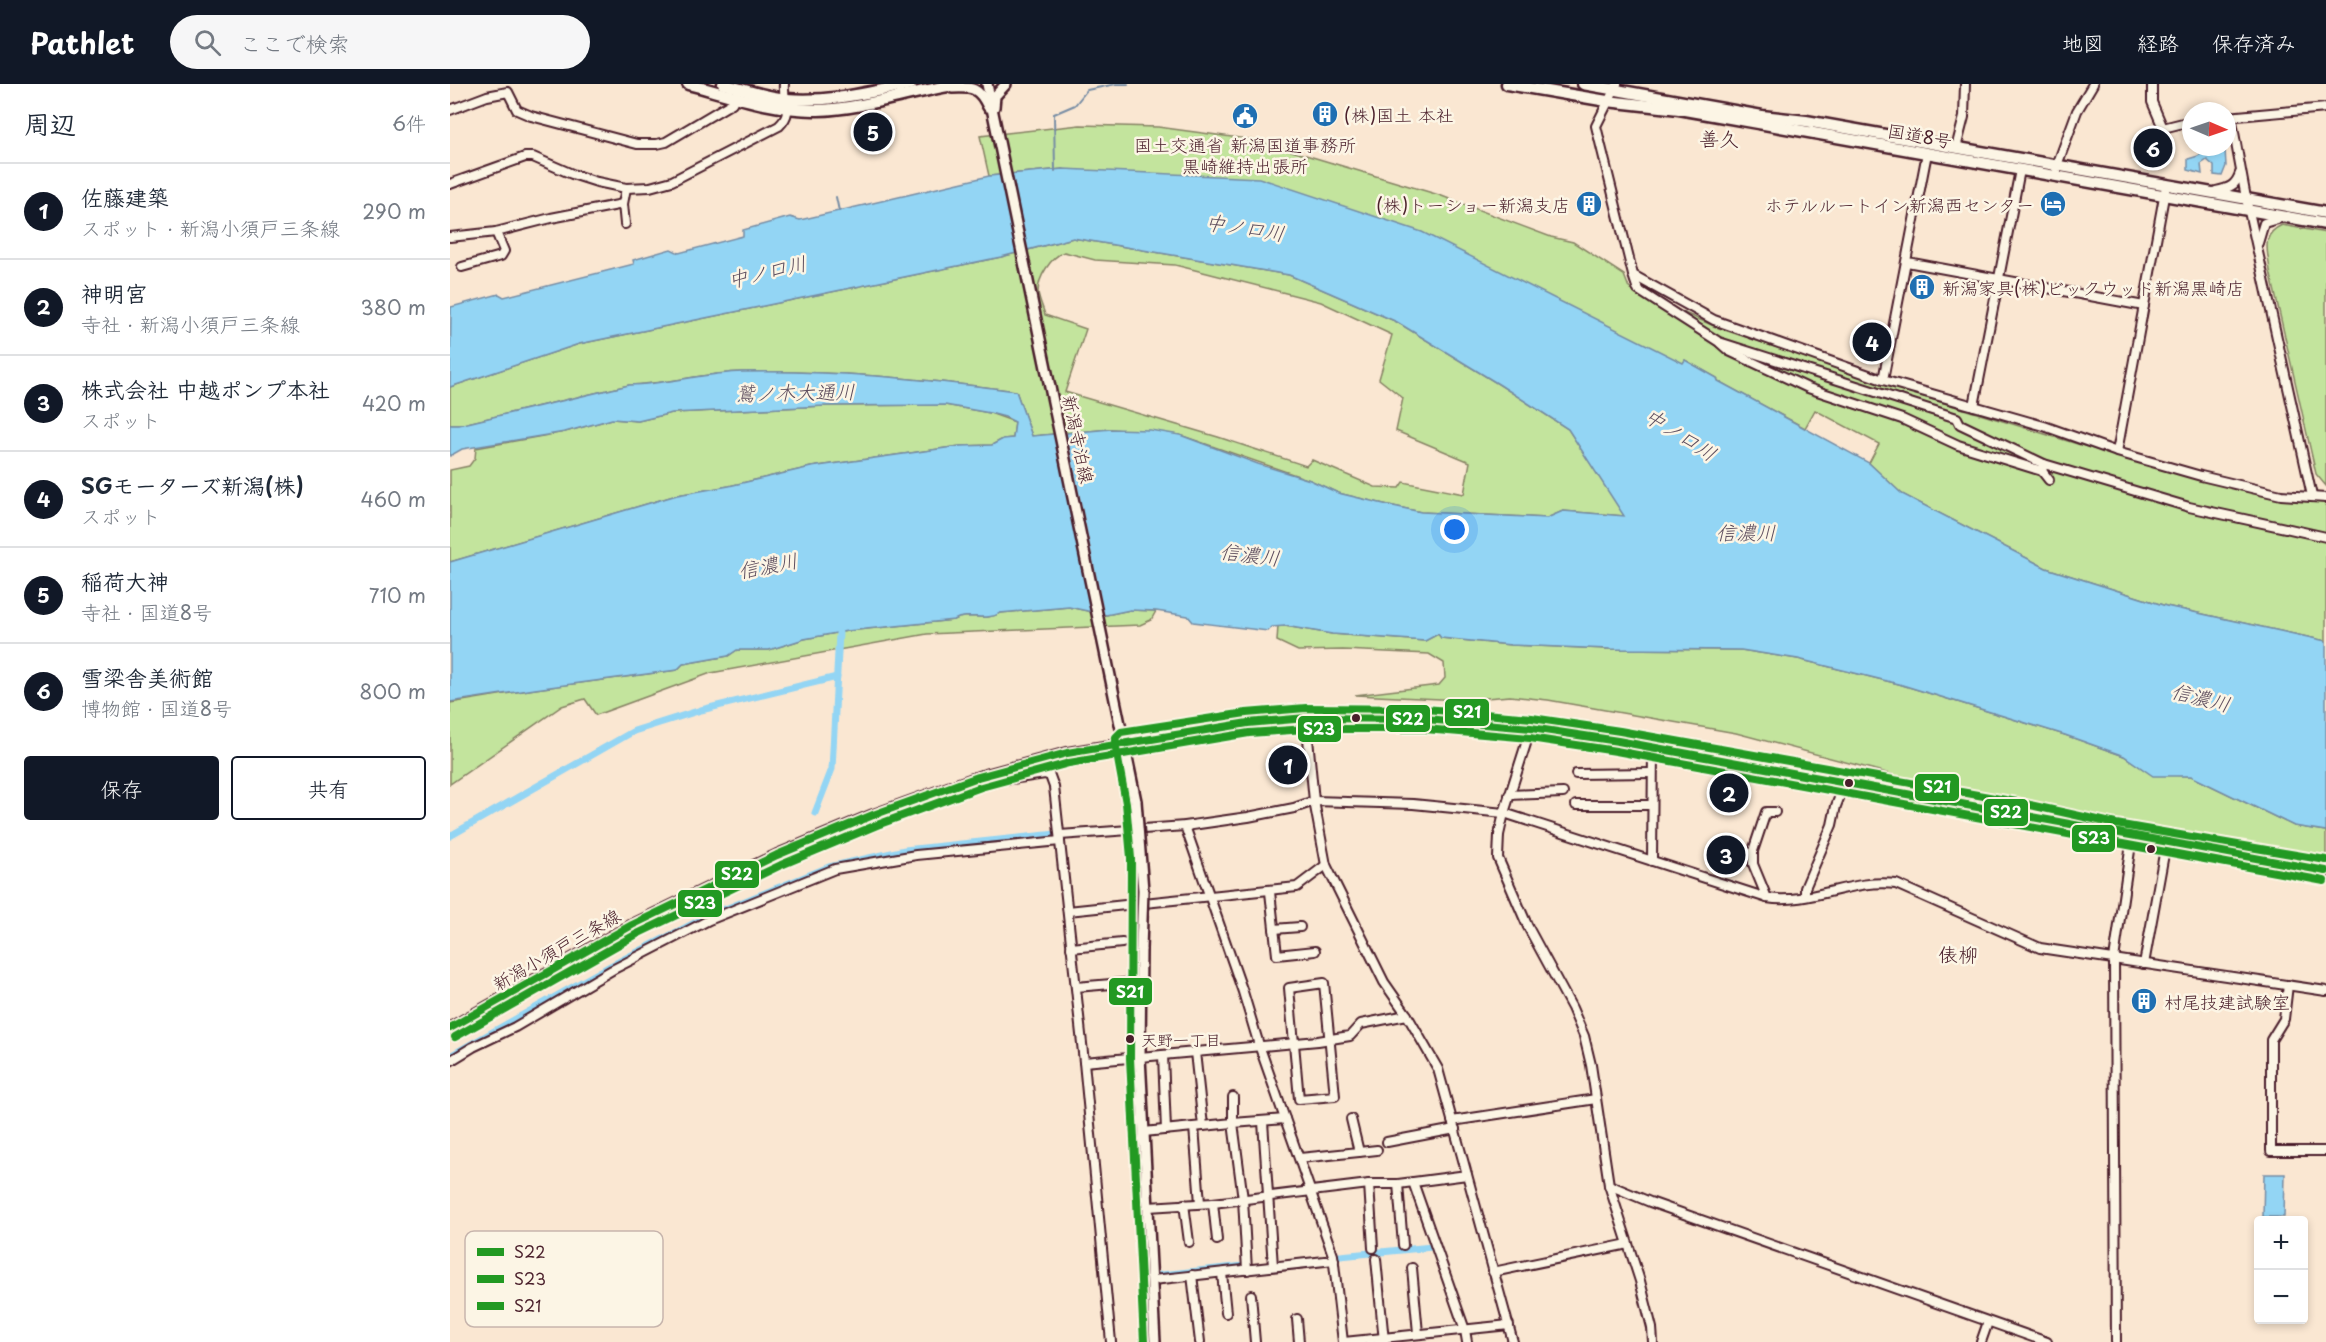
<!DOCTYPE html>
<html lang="ja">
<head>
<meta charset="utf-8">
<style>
	:root { --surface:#fff; --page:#f6f6f7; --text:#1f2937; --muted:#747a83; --line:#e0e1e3; --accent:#111827 }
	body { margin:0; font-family:"Playpen Sans","Klee One",sans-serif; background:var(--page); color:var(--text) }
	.controls { position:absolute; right:18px; bottom:18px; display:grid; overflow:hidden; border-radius:6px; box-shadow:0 3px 9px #0003 }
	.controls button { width:54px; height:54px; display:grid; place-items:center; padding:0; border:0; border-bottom:2px solid var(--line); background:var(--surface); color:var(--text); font:30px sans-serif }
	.compass { position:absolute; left:1732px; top:18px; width:54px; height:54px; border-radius:50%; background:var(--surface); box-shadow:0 3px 9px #0003; rotate:92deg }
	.you { position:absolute; left:1005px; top:446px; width:21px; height:21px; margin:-15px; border:4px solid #fff; border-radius:50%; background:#1a73e8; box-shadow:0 0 0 9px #1a73e833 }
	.badge { display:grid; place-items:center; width:39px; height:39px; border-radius:50%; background:var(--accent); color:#fff; font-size:20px; font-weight:700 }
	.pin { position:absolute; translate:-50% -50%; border:3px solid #fff; box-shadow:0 2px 6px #0006 }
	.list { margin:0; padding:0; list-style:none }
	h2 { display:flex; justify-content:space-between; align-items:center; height:78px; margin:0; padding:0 24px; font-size:26px }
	h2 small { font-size:20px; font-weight:400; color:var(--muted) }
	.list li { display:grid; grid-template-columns:39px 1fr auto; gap:18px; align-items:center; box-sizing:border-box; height:96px; padding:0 24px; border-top:2px solid var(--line) }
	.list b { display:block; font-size:22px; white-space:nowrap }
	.list p { margin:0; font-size:20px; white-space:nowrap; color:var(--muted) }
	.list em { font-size:20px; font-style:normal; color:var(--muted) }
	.actions { display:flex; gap:12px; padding:18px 24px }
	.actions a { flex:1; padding:14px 0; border:2px solid var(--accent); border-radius:6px; text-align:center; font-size:21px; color:var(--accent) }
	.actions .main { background:var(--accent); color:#fff }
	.icon { flex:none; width:33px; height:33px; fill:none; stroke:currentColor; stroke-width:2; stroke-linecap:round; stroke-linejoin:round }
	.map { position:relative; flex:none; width:1876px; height:1258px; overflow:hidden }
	header { display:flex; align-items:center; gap:36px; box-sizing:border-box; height:84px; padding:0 30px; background:var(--accent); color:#fff }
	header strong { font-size:28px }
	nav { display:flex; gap:33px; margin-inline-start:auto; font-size:21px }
	.search { width:420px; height:54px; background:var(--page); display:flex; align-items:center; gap:15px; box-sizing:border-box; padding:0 21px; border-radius:33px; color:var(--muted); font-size:22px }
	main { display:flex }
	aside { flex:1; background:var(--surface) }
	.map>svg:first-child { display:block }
	.green { fill:#c3e49d; stroke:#868264; stroke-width:1.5; fill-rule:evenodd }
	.water { fill:#93d5f4; stroke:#768ca4; stroke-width:1.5 }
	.pier { fill:#fae7d2 }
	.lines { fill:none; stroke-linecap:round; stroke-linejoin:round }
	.stream { stroke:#768ca4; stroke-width:2 }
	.canal { stroke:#93d5f4; stroke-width:7 }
	.minor-casing { stroke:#4a1f2b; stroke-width:12 }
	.major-casing { stroke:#4a1f2b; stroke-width:14 }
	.highway-casing { stroke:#4a1f2b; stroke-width:15 }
	.minor { stroke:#fcf5e5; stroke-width:8 }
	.major { stroke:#fcf5e5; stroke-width:9 }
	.highway { stroke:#fcf5e5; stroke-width:10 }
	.major-bridge-casing { stroke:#4a1f2b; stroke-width:14; stroke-linecap:butt }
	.major-bridge { stroke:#fcf5e5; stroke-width:9 }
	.bus-1-casing { stroke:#fcf5e5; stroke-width:12 }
	.bus-2-casing { stroke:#fcf5e5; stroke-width:12 }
	.bus-3-casing { stroke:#fcf5e5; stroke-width:12 }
	.bus-1 { stroke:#292; stroke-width:8 }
	.bus-2 { stroke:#292; stroke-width:8 }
	.bus-3 { stroke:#292; stroke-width:8 }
	.bus-dot { fill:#4a1f2b; stroke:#fcf5e5; stroke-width:2 }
	.labels { text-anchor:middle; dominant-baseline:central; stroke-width:5; stroke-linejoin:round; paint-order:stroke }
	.bus-label { font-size:16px; fill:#4a1f2b; stroke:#fcf5e5; text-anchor:start }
	.poi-label { font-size:18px; fill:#4a1f2b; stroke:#fcf5e5; text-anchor:start }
	.street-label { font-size:18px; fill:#4a1f2b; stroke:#fcf5e5 }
	.neighbourhood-label { font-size:20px; fill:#4a1f2b; stroke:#fcf5e5 }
	.water-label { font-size:20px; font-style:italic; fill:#5c4c5d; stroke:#fcf5e5 }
	.key { fill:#fcf5e5; stroke:#c7b5ad; stroke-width:1.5 }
	.key-label { font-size:16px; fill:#4a1f2b }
	.line-badge { stroke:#fcf5e5; stroke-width:2 }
	.badge-label { font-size:16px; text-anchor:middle; font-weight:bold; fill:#fff }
</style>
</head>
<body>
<header>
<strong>Pathlet</strong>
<div class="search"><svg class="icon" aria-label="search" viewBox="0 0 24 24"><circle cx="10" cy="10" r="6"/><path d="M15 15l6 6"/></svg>ここで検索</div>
<nav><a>地図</a><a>経路</a><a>保存済み</a></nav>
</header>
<main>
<aside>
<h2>周辺<small>6件</small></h2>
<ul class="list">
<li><span class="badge">1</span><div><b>佐藤建築</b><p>スポット · 新潟小須戸三条線</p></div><em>290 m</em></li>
<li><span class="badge">2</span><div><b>神明宮</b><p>寺社 · 新潟小須戸三条線</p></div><em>380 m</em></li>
<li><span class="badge">3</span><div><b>株式会社 中越ポンプ本社</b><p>スポット</p></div><em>420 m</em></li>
<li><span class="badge">4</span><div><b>SGモーターズ新潟(株)</b><p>スポット</p></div><em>460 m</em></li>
<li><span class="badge">5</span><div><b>稲荷大神</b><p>寺社 · 国道8号</p></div><em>710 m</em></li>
<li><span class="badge">6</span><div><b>雪梁舎美術館</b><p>博物館 · 国道8号</p></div><em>800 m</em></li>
</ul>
<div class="actions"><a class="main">保存</a><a>共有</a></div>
</aside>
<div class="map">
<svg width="1876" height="1258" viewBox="0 0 1876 1258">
	<rect width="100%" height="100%" fill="#fae7d2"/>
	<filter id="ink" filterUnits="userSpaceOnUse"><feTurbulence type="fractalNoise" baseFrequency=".0167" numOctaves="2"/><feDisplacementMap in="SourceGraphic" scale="12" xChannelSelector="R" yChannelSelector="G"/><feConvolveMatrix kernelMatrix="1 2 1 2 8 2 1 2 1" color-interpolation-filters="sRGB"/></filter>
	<g filter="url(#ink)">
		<g class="green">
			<path d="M630 41 708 43 804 56 859 72 989 111 1101 153 1123 158 1174 191 1179 204 1266 243 1471 312 1647 366 1776 400 1876 418V557L1716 522 1596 484 1452 410 1419 379 1429 360 1365 326 1355 344 1268 297 1267 294 1235 276 1233 280 613 85 539 92 530 52Z"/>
			<path d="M1832 141 1876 149V402L1866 390 1820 187C1818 167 1810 151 1832 141Z"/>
			<path d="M623 154 839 191 947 238 1050 301 1118 345 1175 432 1113 427 1097 434 971 428 934 420 888 409 860 396 730 351 661 345 582 352 566 307C475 295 384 286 292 288 254 289 217 300 179 301L9 341H0V303L129 260 551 173ZM614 168 645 176 725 181 749 187 871 218 942 251 929 295 953 314 946 347 1020 378 1014 410 953 398 949 404 925 403 862 376 856 382 768 353 615 308 636 245 595 231C593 224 589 215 588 208 588 193 601 173 614 168Z"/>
			<path d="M495 321 540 329 565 338 563 354 553 355 542 361 510 362 361 383 279 402 227 411 0 478V386L19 382 25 374 26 364 115 348 162 335 188 337 222 329 375 322Z"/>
			<path d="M619 523 656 531 680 526 706 527 701 536 690 541 477 550 261 589 146 631 135 615 112 622 0 700V619L85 605 227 586 233 580 278 572 287 566H319L354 555 397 547 504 536C518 528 537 538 550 529Z"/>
			<path d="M828 542H835L882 550 975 557 988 550 991 554 1061 561 1159 565 1291 566 1348 575 1449 600 1615 651 1674 672 1701 690 1741 692 1844 742 1876 747V781L1807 770 1569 724 1286 649 1098 616 1060 612 1012 616 905 611 989 601 995 594 994 579 979 570 893 566 848 567 827 557Z"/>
		</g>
		<g class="water">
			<path d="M1759 63H1773L1775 65 1776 82 1772 92 1764 91V82L1757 76 1751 80 1752 90 1738 86V75L1748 72Z"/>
			<path d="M613 85 809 94 972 148 1233 279 1235 276 1267 294 1268 297 1419 379 1452 410 1596 484 1716 522 1876 557V747L1844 742 1741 692H1703L1674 672 1615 651 1449 600 1348 575 1291 566 1159 565 1061 561 991 554 988 550 975 557 882 550 835 542 822 543 818 547 743 538 738 532 706 527 680 526 656 531 619 523 550 529C537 538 518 528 504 536L397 547 354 555 319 566H287L278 572 233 580 227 586 85 605 0 618V478L227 411 279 402 361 383 510 362 542 361 553 355 563 354 565 338 555 333 540 329 495 321 375 322 222 329 188 337 162 335 115 348 12 365 0 372V341H9L179 301C217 300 255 289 292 288 384 286 475 295 566 307L582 352 661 345 700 346 730 351 808 380 860 396 888 409 934 420 971 428 1097 434 1113 427 1174 432 1118 345 1050 301 947 238 839 191 623 154 551 173 129 260 0 303 1 223 49 210 54 213 184 180 183 176 221 165 229 169 293 152V146L340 133 350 136 539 92Z"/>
			<path d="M1814 1090H1835L1834 1133H1813Z"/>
		</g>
		<path class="pier" d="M616 346 655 534 646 532 607 347Z"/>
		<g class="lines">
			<g class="stream">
				<path d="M605 87 604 30 625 21 637 6 666 0H678"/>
				<path d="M386 113 389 127"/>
			</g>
			<g class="canal">
				<path d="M365 729 382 685 389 549"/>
				<path d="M0 752 184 647 251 626 387 593"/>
				<path d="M0 972 160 882 258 832 379 783 455 766 606 750"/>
				<path d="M880 1173 982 1163"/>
				<path d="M711 1191 794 1182"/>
			</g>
			<g class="minor-casing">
				<g id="minor">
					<path d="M1167 0 1146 42 1183 191 1264 236 1433 296 1594 342 1667 368 1751 392 1831 411 1876 414"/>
					<path d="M1702 0V18L1713 44 1741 37"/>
					<path d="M0 26 37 12 58 8 67 26 81 32 187 60H207L216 58 282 19 286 12"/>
					<path d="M1781 32 1796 114 1862 412"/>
					<path d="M1777 33 1876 24"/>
					<path d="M1506 64 1514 33 1515 0"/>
					<path d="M1606 84 1627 27 1643 0"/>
					<path d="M0 100 75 73H83L122 90 147 98 176 104 200 103 222 97 329 42C345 27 332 18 334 0"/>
					<path d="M1766 107C1779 104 1786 102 1790 89"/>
					<path d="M175 140 173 120 176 104"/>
					<path d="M0 153 46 148 101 134 173 120"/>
					<path d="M1808 159 1814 139 1831 134"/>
					<path d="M1457 178 1694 222"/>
					<path d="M12 183 51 172 54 167 46 148"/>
					<path d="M1183 191 1188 206 1269 258 1507 334 1510 340 1594 380 1739 423 1876 453"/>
					<path d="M1270 259 1279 267 1358 304 1452 335 1508 361 1592 387 1594 380"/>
					<path d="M1433 296 1477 69"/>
					<path d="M1524 322 1570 86"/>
					<path d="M1667 368 1715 107"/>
					<path d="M1592 387 1599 396"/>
					<path d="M856 634 864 717 876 781 934 898 957 931 988 985 1063 1258"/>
					<path d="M1081 644 1054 729 1049 751 1048 774 1078 843 1122 924 1134 952 1141 981 1159 1101 1190 1197 1202 1244 1203 1258"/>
					<path d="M1126 690 1202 689"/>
					<path d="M499 704 507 708 541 698 595 690 600 692 604 703 634 978 661 1258"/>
					<path d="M1059 711 1113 709"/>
					<path d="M1126 721H1202"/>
					<path d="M735 742 793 908 809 961 883 1171 893 1258"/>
					<path d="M610 751 735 742 798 733 844 724 864 717 963 720 1054 729 1317 814C1360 821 1403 794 1446 800L1590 864 1876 907"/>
					<path d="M1202 777 1203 664"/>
					<path d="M820 808 827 871 865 867"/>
					<path d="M1355 812V804L1382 741 1386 722 1395 699"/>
					<path d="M1317 814 1303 780V767L1316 728H1325"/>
					<path d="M618 827 847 803 876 781"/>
					<path d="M824 845 850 843"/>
					<path d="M621 864 672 859"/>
					<path d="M1694 880 1716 759"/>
					<path d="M874 899 885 1012 849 1015 839 904Z"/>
					<path d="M1838 901 1834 935 1821 956V1067H1876"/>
					<path d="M626 903 685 898"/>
					<path d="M713 971 716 1046"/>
					<path d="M0 977 23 963 65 943 162 886 259 836 385 785 466 771 610 757"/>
					<path d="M634 978 868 957 900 952 911 940 957 931"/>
					<path d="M1002 1037 1146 1015"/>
					<path d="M813 1038 823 1182"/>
					<path d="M753 1042 783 1039V1013"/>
					<path d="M744 1043 750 1119"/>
					<path d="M694 1048 753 1042 745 968"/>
					<path d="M937 1058 1005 1045"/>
					<path d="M909 1068 927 1066"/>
					<path d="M850 1074 909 1068 901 1035"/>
					<path d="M963 1098 1015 1246 1017 1258"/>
					<path d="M919 1100 923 1164"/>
					<path d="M948 1100 953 1161"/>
					<path d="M1159 1101 1200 1118 1597 1258"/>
					<path d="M763 1119 767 1156"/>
					<path d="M734 1120 739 1158"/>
					<path d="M698 1123 763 1119 919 1100H948L1017 1091"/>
					<path d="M926 1175 934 1257"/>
					<path d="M962 1184 968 1249"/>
					<path d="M797 1186 793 1115 783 1039 835 1035"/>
					<path d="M1043 1188 1178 1160"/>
					<path d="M772 1189 776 1229"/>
					<path d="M742 1191 750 1258"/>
					<path d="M703 1196 884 1176"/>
					<path d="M801 1211 805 1258"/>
					<path d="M847 1235 849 1258"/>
					<path d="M894 1258 1059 1241"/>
					<path d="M1531 1258 1538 1238"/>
					<path d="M1666 1258 1664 875 1682 753"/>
				</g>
			</g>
			<g class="major-casing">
				<g id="major">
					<path d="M537 0 686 717"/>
					<path d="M502 4C522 3 529 3 538 23"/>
					<path d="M544 23 545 12 556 0"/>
					<path d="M691 865 690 973 705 1258"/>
					<path d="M0 944 182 841 327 771 423 731 528 693 617 669 798 639 856 634 975 635 1081 644 1168 657 1876 787"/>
				</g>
			</g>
			<g class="highway-casing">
				<g id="highway">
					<path d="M238 0C280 11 325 27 368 26 413 25 464 7 509 0"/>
					<path d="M273 0C293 5 315 13 336 15 379 19 420 8 461 0"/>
					<path d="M1057 0 1157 17 1229 25 1876 140"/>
					<path d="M1133 0 1312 32 1356 37 1876 129"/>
				</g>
			</g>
			<use href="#minor" class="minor"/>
			<use href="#major" class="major"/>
			<use href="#highway" class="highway"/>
			<g class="major-bridge-casing">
				<path id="major-bridge" d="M686 717 693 806 691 865"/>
			</g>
			<use href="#major-bridge" class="major-bridge"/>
			<g class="bus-1-casing">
				<path id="bus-1" d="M0 944 182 841 327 771 423 731 528 693 617 669 798 639 856 634 975 635 1081 644 1168 657 1876 787"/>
			</g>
			<g class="bus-2-casing">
				<path id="bus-2" d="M5 953 187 850 331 781 427 741 531 703 619 679 799 649 856 645H975L1080 654 1166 667 1874 797"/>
			</g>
			<g class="bus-3-casing">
				<path id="bus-3" d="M694 1258 680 974 681 774 676 719 665 659 666 653 671 648 796 629 856 624 975 625 1082 634 1170 647 1567 718 1666 740 1876 776"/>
			</g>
			<use href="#bus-1" class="bus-1"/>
			<use href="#bus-2" class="bus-2"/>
			<use href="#bus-3" class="bus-3"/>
		</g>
	</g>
	<defs>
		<g id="building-disc" transform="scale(1.35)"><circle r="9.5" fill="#1f6fb2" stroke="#fcf5e5"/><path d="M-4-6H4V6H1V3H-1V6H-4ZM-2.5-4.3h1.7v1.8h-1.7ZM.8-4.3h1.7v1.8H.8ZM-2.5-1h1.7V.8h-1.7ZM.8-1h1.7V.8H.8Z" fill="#fff"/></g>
		<g id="civic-disc" transform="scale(1.35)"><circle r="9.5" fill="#1f6fb2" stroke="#fcf5e5"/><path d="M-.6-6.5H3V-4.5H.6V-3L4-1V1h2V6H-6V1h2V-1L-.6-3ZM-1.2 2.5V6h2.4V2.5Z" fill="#fff"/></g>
		<g id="hotel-disc" transform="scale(1.35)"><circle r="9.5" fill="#1f6fb2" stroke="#fcf5e5"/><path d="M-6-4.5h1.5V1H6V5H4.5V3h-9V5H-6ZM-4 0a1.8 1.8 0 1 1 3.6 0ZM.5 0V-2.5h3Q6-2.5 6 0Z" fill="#fff"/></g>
	</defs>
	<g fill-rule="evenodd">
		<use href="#building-disc" x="875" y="30"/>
		<use href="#civic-disc" x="795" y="32"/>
		<use href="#building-disc" x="1139" y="120"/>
		<use href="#hotel-disc" x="1603" y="120"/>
		<use href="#building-disc" x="1472" y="203"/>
		<use href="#building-disc" x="1694" y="917"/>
	</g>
	<g class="bus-dot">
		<circle cx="906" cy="634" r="5"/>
		<circle cx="1399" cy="699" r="5"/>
		<circle cx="1701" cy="765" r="5"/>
		<circle cx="680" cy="955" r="5"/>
	</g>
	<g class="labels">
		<g class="bus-label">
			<text x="691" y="955">天野一丁目</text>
		</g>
		<g class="poi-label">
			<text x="894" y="30">(株)国土 本社</text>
			<text x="795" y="60" text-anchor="middle">国土交通省 新潟国道事務所<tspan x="795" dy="21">黒崎維持出張所</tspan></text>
			<text x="1120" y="120" text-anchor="end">(株)トーショー新潟支店</text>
			<text x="1584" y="120" text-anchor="end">ホテルルートイン新潟西センター</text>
			<text x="1492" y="203">新潟家具(株)ビックウッド新潟黒崎店</text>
			<text x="1714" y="917">村尾技建試験室</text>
		</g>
		<g class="street-label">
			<text transform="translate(1470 51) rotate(10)">国道8号</text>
			<text transform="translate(629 355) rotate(78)">新潟寺泊線</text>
			<text transform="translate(106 865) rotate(-30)">新潟小須戸三条線</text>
		</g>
		<g class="neighbourhood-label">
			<text x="1269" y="54">善久</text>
			<text x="1508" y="870">俵柳</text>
		</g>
		<g class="water-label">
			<text transform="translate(795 143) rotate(9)">中ノ口川</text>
			<text transform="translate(317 187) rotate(-13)">中ノ口川</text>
			<text transform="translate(345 308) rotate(-1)">鷲ノ木大通川</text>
			<text transform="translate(1231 350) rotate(32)">中ノ口川</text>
			<text x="1296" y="448">信濃川</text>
			<text transform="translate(800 470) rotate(7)">信濃川</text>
			<text transform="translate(318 481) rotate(-11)">信濃川</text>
			<text transform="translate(1751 613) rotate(14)">信濃川</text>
		</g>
	</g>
	<rect x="15" y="1147" width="198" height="96" rx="9" class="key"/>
	<rect x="27" y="1164" width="27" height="8" fill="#292"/>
	<rect x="27" y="1191" width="27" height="8" fill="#292"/>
	<rect x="27" y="1218" width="27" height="8" fill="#292"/>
	<g class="key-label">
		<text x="64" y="1174">S22</text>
		<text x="64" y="1201">S23</text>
		<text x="64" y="1228">S21</text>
	</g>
	<g class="line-badge">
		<rect x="994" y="614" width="46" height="29" rx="6" fill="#292"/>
		<rect x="935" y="620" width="46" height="29" rx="6" fill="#292"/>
		<rect x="847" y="631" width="45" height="28" rx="6" fill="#292"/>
		<rect x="1464" y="689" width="46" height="29" rx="6" fill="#292"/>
		<rect x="1533" y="714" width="46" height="29" rx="6" fill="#292"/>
		<rect x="1621" y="740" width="45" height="29" rx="6" fill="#292"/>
		<rect x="264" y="776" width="46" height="29" rx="6" fill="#292"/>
		<rect x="227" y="805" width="46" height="29" rx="6" fill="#292"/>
		<rect x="658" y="893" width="45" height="29" rx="6" fill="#292"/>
	</g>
	<g class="badge-label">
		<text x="1017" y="634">S21</text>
		<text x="958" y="641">S22</text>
		<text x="869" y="651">S23</text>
		<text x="1487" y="709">S21</text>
		<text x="1556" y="734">S22</text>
		<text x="1644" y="760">S23</text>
		<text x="287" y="796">S22</text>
		<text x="250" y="825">S23</text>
		<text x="680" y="914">S21</text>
	</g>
</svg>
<div class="controls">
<button>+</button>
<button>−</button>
</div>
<svg class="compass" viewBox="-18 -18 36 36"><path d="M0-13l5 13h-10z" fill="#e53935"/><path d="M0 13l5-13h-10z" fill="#747a83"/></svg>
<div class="you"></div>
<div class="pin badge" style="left:838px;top:681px">1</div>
<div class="pin badge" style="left:1279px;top:709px">2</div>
<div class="pin badge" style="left:1276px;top:771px">3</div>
<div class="pin badge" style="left:1422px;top:258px">4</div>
<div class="pin badge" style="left:423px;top:48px">5</div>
<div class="pin badge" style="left:1703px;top:64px">6</div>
</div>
</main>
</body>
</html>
